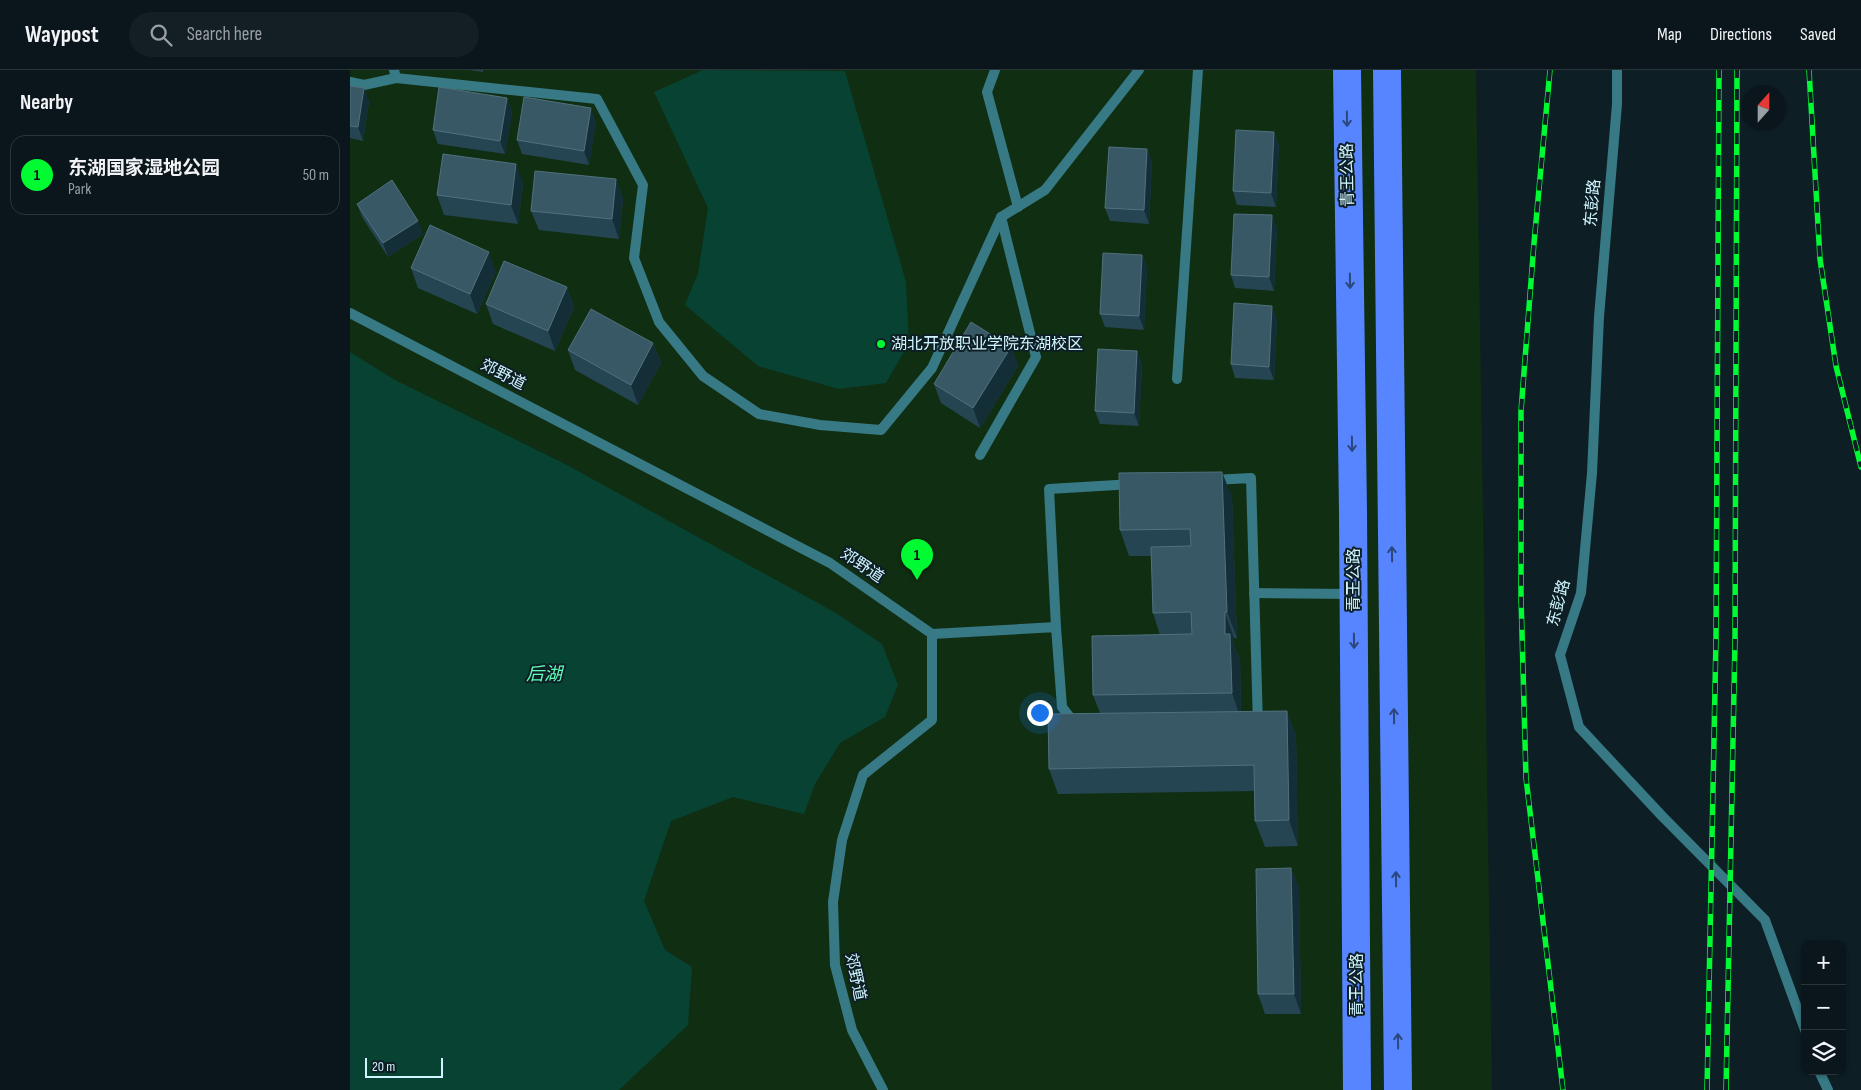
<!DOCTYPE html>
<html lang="en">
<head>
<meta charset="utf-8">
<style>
	:root { --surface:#0a161b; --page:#131f24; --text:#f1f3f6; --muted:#999fa3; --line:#2a353a; --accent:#00fb33 }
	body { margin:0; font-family:"Sofia Sans Condensed","Noto Sans SC",sans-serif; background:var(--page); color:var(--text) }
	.controls { position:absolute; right:15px; bottom:15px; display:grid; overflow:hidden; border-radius:10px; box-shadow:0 1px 4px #0004 }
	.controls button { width:45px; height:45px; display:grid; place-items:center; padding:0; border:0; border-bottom:1px solid var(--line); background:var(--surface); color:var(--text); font:25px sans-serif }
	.compass { position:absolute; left:1391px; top:15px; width:45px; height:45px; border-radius:50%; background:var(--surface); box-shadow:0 1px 4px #0004; rotate:21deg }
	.scale { position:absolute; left:15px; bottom:12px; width:78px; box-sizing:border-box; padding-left:5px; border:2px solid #d0f5ff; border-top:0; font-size:14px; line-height:18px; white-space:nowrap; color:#d0f5ff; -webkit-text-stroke:4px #0d1e24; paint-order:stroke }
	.you { position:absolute; left:689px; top:642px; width:18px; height:18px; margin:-12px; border:4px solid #fff; border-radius:50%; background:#1a73e8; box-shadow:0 0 0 8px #1a73e833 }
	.badge { display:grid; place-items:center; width:32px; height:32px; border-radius:50%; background:var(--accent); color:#111; font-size:16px; font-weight:700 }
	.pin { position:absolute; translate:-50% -41px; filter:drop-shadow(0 1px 2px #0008) }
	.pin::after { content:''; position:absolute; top:26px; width:18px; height:15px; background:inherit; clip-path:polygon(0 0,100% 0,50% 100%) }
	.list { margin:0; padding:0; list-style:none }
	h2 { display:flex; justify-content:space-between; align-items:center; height:65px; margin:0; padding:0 20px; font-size:21px }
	h2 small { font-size:16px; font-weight:400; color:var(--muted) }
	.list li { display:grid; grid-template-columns:32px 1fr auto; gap:15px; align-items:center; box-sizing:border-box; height:80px; margin:0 10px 10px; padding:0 10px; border:1px solid var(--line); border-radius:15px }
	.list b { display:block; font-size:19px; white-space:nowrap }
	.list p { margin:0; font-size:16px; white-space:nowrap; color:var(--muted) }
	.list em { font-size:16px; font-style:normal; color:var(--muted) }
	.icon { flex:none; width:28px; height:28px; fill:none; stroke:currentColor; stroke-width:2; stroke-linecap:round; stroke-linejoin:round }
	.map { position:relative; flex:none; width:1511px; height:1020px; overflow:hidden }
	header { display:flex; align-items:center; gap:30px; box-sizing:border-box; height:70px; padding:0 25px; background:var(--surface); border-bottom:1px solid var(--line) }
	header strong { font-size:24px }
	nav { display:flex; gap:28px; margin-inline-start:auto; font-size:18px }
	.search { width:350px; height:45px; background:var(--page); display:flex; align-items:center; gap:12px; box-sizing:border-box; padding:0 18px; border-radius:28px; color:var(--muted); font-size:19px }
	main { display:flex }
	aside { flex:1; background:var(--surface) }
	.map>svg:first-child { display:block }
	.green { fill:#102e12 }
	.water { fill:#084233 }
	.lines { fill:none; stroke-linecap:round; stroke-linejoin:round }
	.service { stroke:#377984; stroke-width:10 }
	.tertiary { stroke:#377984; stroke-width:10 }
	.primary { stroke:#5785ff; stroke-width:28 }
	.rail-casing { stroke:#00fb33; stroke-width:5.5 }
	.rail { stroke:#0d1e24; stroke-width:4; stroke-dasharray:11; stroke-linecap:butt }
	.wall { fill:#264552 }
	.shaded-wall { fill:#142e38 }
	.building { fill:#385865; stroke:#50717d }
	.oneway { stroke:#2b477c }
	.poi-dot { fill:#00fb33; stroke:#0d1e24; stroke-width:2 }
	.labels { text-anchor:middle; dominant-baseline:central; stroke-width:4; stroke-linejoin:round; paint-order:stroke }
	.street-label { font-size:16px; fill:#d0f5ff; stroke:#0d1e24 }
	.poi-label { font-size:16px; fill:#d0f5ff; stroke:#0d1e24; text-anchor:start }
	.water-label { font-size:18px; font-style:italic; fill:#5effb9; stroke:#0d1e24 }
</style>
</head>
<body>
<header>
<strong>Waypost</strong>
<div class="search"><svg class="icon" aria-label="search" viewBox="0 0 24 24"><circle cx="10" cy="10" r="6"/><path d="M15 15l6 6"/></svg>Search here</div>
<nav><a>Map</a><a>Directions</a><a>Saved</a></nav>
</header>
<main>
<aside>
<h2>Nearby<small></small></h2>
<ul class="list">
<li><span class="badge">1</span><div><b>东湖国家湿地公园</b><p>Park</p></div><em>50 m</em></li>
</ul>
</aside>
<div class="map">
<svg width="1511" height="1020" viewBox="0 0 1511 1020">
	<rect width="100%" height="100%" fill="#0d1e24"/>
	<path class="green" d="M0 0H1126L1142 1020H0Z"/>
	<g class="water">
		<path d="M353 0 495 1 556 212 559 273 536 313 489 319 408 296 335 235 348 203 358 138 304 22Z"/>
		<path d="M0 282 45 310 217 395 486 543 532 574 548 615 535 647 490 673 465 714 454 744 383 727 321 751 294 831 315 880 342 897 338 955 269 1020H0Z"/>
	</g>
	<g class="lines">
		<g class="service">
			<path d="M44 0 46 8 247 29 293 115 284 188 309 252 353 306 409 344 470 355 531 360 582 298 651 147"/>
			<path d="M645 0 637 22 668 137"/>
			<path d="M0 12 14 15 46 8"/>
			<path d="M0 243 480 493 582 564V650L513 705 492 770 483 832 485 895 502 960 533 1020"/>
			<path d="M827 309 848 0"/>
			<path d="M630 385 686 287 651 147 695 120 789 0"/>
			<path d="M863 410 901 408 908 655"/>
			<path d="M904 523 1003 524"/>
			<path d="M706 557 699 419 783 414"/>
			<path d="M582 564 706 557 712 637 726 655"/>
		</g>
		<g class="tertiary">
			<path d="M1267 0V34L1249 247 1242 403 1231 523 1210 585 1229 657 1312 746 1415 850 1455 960"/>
			<path d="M1469 1001 1478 1020"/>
		</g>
		<g class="primary">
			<path d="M997 0 1003 442 1007 1020"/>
			<path d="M1037 0 1048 1020"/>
		</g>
		<g class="rail-casing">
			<g id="rail">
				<path d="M1200 0 1184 173 1171 341V527L1176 708 1213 1020"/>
				<path d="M1459 0 1470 189 1486 296 1511 397"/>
				<path d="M1357 1020 1366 568 1369 0"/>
				<path d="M1376 1020 1385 570 1387 0"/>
			</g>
		</g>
		<use href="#rail" class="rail"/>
	</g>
	<g class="wall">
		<path d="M119 0H133V2Z"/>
		<path d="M0 16 19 31 13 71 0 68Z"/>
		<path d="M157 28 162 42 155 84 88 74 83 60Z"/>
		<path d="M246 52 239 95 172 84 167 70Z"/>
		<path d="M924 62 929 76 926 137 887 135 883 121Z"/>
		<path d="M797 79 802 92 799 154 760 151 755 138Z"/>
		<path d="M266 109 273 129 269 169 189 160 181 141Z"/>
		<path d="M173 114 168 154 94 145 87 125Z"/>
		<path d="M7 134 73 164 38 187 12 147Z"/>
		<path d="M922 145 927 159 924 221 885 218 881 205Z"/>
		<path d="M792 185 797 198 794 260 755 257 750 244Z"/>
		<path d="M61 198 146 202 127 244 68 218Z"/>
		<path d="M217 217 224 237 205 281 143 254 136 234Z"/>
		<path d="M927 249 924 310 885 308 881 294Z"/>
		<path d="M303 273 311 293 288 335 225 300 218 280Z"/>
		<path d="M661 277 668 296 630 358 591 333 584 314Z"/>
		<path d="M787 281 792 295 789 356 750 354 745 341Z"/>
		<path d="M882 427 887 568H884V575L890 590 891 641H937L946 666 948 776 915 777 905 751V721L708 724 699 699 750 643 743 625 810 565 803 543 802 486H779L770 460Z"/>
		<path d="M941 798 949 818 951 944H915L908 924Z"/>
	</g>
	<g class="shaded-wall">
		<path d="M14 18 19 31 13 71 8 57Z"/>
		<path d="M157 28 162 42 155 84 150 71Z"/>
		<path d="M241 38 246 52 239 95 234 81Z"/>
		<path d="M924 62 929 76 926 137 921 123Z"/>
		<path d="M797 79 802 92 799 154 794 140Z"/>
		<path d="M166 94 173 114 168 154 161 135Z"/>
		<path d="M266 109 273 129 269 169 262 149Z"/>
		<path d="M922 145 927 159 924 221 919 207Z"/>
		<path d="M68 151 73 164 38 187 33 173Z"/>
		<path d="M139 182 146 202 127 244 120 224Z"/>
		<path d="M792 185 797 198 794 260 789 246Z"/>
		<path d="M217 217 224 237 205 281 198 261Z"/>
		<path d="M922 236 927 249 924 310 919 297Z"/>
		<path d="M303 273 311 293 288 335 281 315Z"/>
		<path d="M661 277 668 296 630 358 623 338Z"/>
		<path d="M787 281 792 295 789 356 784 343Z"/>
		<path d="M872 402 882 427 887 568 877 542Z"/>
		<path d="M875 542 884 568V575L890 590 891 649 882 623 875 564Z"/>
		<path d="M937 641 946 666 948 776 939 750Z"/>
		<path d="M941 798 949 818 951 944 944 924Z"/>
	</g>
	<g class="building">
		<path d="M0 16 14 18 8 57 0 56Z"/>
		<path d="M89 17 157 28 150 71 83 60Z"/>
		<path d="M174 27 241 38 234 81 167 70Z"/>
		<path d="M886 60 924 62 921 123 883 121Z"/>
		<path d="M759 77 797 79 794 140 755 138Z"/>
		<path d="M93 84 166 94 161 135 87 125Z"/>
		<path d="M185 101 266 109 262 149 181 141Z"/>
		<path d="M42 110 68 151 33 173 7 134Z"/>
		<path d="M884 144 922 145 919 207 881 205Z"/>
		<path d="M80 155 139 182 120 224 61 198Z"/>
		<path d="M753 183 792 185 789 246 750 244Z"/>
		<path d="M154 191 217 217 198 261 136 234Z"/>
		<path d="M884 233 922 236 919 297 881 294Z"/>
		<path d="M241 239 303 273 281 315 218 280Z"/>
		<path d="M621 252 661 277 623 338 584 314Z"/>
		<path d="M748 279 787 281 784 343 745 341Z"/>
		<path d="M872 402 877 542H875V564H880L882 623 743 625 742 566 842 564 841 542 803 543 801 477 841 476 840 459 770 460 769 403Z"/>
		<path d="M937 641 939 750 905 751 904 695 699 699 698 644Z"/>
		<path d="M941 798 944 924H908L906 799Z"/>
	</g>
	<defs><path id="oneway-shaft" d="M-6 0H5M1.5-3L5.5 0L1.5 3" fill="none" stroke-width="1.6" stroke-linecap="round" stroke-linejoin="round" transform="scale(1.25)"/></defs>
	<g class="oneway">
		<use href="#oneway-shaft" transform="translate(997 49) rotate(89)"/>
		<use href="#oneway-shaft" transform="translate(1000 211) rotate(89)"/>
		<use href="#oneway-shaft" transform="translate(1002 374) rotate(89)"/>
		<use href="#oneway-shaft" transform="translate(1042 484) rotate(-91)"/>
		<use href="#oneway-shaft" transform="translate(1004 571) rotate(89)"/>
		<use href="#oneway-shaft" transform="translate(1044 646) rotate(-91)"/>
		<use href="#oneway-shaft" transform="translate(1046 809) rotate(-91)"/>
		<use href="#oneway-shaft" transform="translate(1048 971) rotate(-91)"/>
	</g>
	<circle class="poi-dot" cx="531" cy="274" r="5"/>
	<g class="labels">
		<g class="street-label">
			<text transform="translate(998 105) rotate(-91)">青王公路</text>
			<text transform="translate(1243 133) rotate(-85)">东彭路</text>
			<text transform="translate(153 305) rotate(27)">郊野道</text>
			<text transform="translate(512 496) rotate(34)">郊野道</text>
			<text transform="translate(1004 510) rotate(-90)">青王公路</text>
			<text transform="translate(1209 533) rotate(-75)">东彭路</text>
			<text transform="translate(505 907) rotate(78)">郊野道</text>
			<text transform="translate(1007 915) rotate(-90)">青王公路</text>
		</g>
		<g class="poi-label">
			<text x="541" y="274">湖北开放职业学院东湖校区</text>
		</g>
		<g class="water-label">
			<text x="194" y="604">后湖</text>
		</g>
	</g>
</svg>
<div class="controls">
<button>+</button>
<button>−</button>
<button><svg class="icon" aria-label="layers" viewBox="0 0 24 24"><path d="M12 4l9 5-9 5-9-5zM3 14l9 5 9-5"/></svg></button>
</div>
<svg class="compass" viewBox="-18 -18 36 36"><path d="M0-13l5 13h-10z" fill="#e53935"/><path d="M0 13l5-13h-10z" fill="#999fa3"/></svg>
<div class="scale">20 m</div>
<div class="you"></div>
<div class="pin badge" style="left:567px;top:510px">1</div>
</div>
</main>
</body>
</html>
